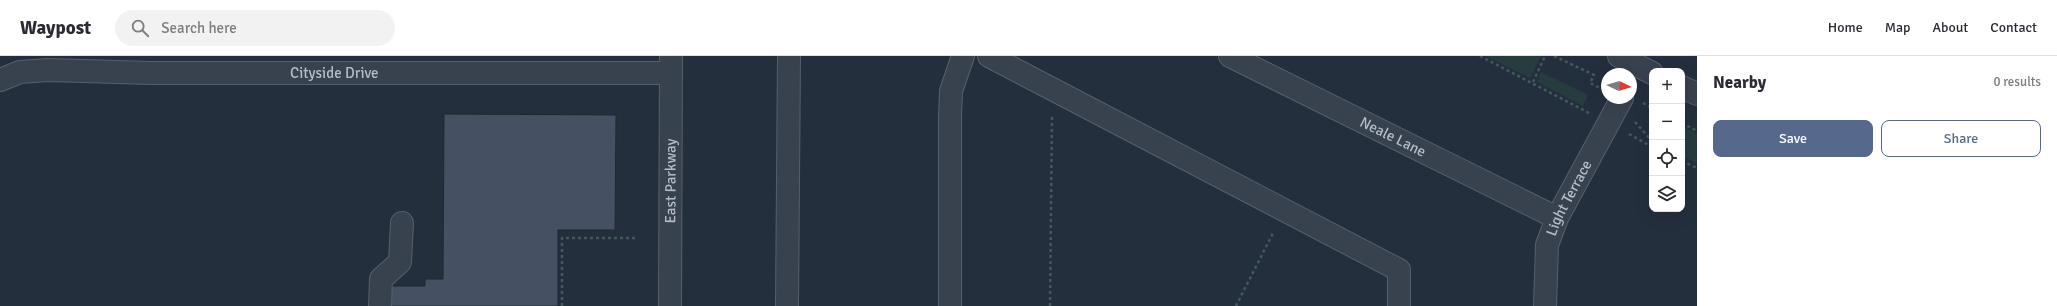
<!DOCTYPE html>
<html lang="en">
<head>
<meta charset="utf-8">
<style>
	:root { --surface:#fff; --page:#f2f2f3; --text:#2b2b33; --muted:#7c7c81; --line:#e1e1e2; --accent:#56698c }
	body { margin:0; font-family:Signika,sans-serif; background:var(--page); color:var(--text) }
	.controls { position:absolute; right:12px; top:12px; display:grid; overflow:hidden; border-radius:8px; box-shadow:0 4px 16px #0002 }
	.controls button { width:36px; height:36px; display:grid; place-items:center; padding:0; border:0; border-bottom:1px solid var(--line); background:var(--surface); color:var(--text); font:20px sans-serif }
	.compass { position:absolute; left:1601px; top:12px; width:36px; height:36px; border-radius:50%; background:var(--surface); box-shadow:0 4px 16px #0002; rotate:94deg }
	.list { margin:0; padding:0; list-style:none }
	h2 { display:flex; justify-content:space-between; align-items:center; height:52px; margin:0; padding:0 16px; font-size:17px }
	h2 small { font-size:13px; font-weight:400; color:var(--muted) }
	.actions { display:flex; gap:8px; padding:12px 16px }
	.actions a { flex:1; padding:9px 0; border:1px solid var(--accent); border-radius:8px; text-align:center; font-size:14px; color:var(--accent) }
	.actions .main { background:var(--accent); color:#fff }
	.icon { flex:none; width:22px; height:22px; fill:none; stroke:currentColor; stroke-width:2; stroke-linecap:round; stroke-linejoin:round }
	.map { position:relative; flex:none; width:1697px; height:250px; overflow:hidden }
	header { display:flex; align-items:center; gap:24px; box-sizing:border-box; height:56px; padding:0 20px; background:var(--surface); border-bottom:1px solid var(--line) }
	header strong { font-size:19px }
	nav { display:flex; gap:22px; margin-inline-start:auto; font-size:14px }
	.search { width:280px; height:36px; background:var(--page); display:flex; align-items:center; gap:10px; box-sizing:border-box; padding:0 14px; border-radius:22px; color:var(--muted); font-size:15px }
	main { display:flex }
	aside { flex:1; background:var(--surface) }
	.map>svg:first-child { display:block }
	.green { fill:#263c3f }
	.building { fill:#455162; stroke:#1f2835 }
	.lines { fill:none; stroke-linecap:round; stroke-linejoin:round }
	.minor-casing { stroke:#565f6c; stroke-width:24 }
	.path { stroke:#44595c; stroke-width:2.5; stroke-dasharray:3 3; stroke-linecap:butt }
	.minor { stroke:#38414e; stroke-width:22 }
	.labels { text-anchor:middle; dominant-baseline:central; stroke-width:4; stroke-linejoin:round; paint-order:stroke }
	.street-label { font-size:15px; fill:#b4bcc9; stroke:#1d2633 }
</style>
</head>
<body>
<header>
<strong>Waypost</strong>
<div class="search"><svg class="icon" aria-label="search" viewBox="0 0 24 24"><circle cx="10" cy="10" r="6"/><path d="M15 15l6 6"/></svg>Search here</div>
<nav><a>Home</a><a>Map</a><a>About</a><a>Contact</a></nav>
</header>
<main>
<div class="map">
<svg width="1697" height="250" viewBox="0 0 1697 250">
	<rect width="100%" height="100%" fill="#242f3e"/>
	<g class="green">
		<path d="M1486 0H1541L1530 22Z"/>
		<path d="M1541 16 1588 39 1583 50 1537 26Z"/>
		<path d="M1682 70 1697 78V107L1682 100Z"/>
	</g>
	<path class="building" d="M444 58 616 59 615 174H558V250H387V230H425V223H443Z"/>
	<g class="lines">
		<g class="minor-casing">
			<g id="minor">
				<path d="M989 0 1399 214V250"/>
				<path id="s1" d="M1230 0 1557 162"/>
				<path d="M1619 0 1652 17"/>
				<path id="s2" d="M0 24 20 16 48 14 151 17H671"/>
				<path d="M1682 31 1697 38"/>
				<path d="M380 250 381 223 400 206 402 167"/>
				<path id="s3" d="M670 250 671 0"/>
				<path d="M787 250 789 0"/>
				<path d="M950 250V60L951 35 963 0"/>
				<path id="s4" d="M1545 250 1547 189 1557 162 1622 42"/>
			</g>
		</g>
		<g class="path">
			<path d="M1480 0 1589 57"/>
			<path d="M1554 0 1594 19 1590 27 1602 33"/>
			<path d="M1533 26 1545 0"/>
			<path d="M1643 47 1652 52"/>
			<path d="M1635 66 1652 85"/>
			<path d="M1682 67 1697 75"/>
			<path d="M1629 78 1652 91"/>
			<path d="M1682 105 1697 112"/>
			<path d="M562 250V182H638"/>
			<path d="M1050 250 1052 59"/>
			<path d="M1236 250 1274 175"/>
		</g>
		<use href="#minor" class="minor"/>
	</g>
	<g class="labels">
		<g class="street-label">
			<text stroke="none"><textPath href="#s2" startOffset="336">Cityside Drive</textPath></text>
			<text stroke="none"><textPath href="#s1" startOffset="182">Neale Lane</textPath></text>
			<text stroke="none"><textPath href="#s3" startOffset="125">East Parkway</textPath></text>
			<text stroke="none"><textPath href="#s4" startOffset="113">Light Terrace</textPath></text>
		</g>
	</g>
</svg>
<div class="controls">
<button>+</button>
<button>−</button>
<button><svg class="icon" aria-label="locate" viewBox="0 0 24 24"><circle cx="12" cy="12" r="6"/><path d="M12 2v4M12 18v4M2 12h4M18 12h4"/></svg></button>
<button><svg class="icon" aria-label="layers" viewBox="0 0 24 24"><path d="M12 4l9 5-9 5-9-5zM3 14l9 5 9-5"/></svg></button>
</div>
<svg class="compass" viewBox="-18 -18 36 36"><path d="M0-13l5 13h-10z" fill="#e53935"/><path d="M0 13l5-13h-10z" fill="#7c7c81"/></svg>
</div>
<aside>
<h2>Nearby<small>0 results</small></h2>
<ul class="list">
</ul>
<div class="actions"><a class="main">Save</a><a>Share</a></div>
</aside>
</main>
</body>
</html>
